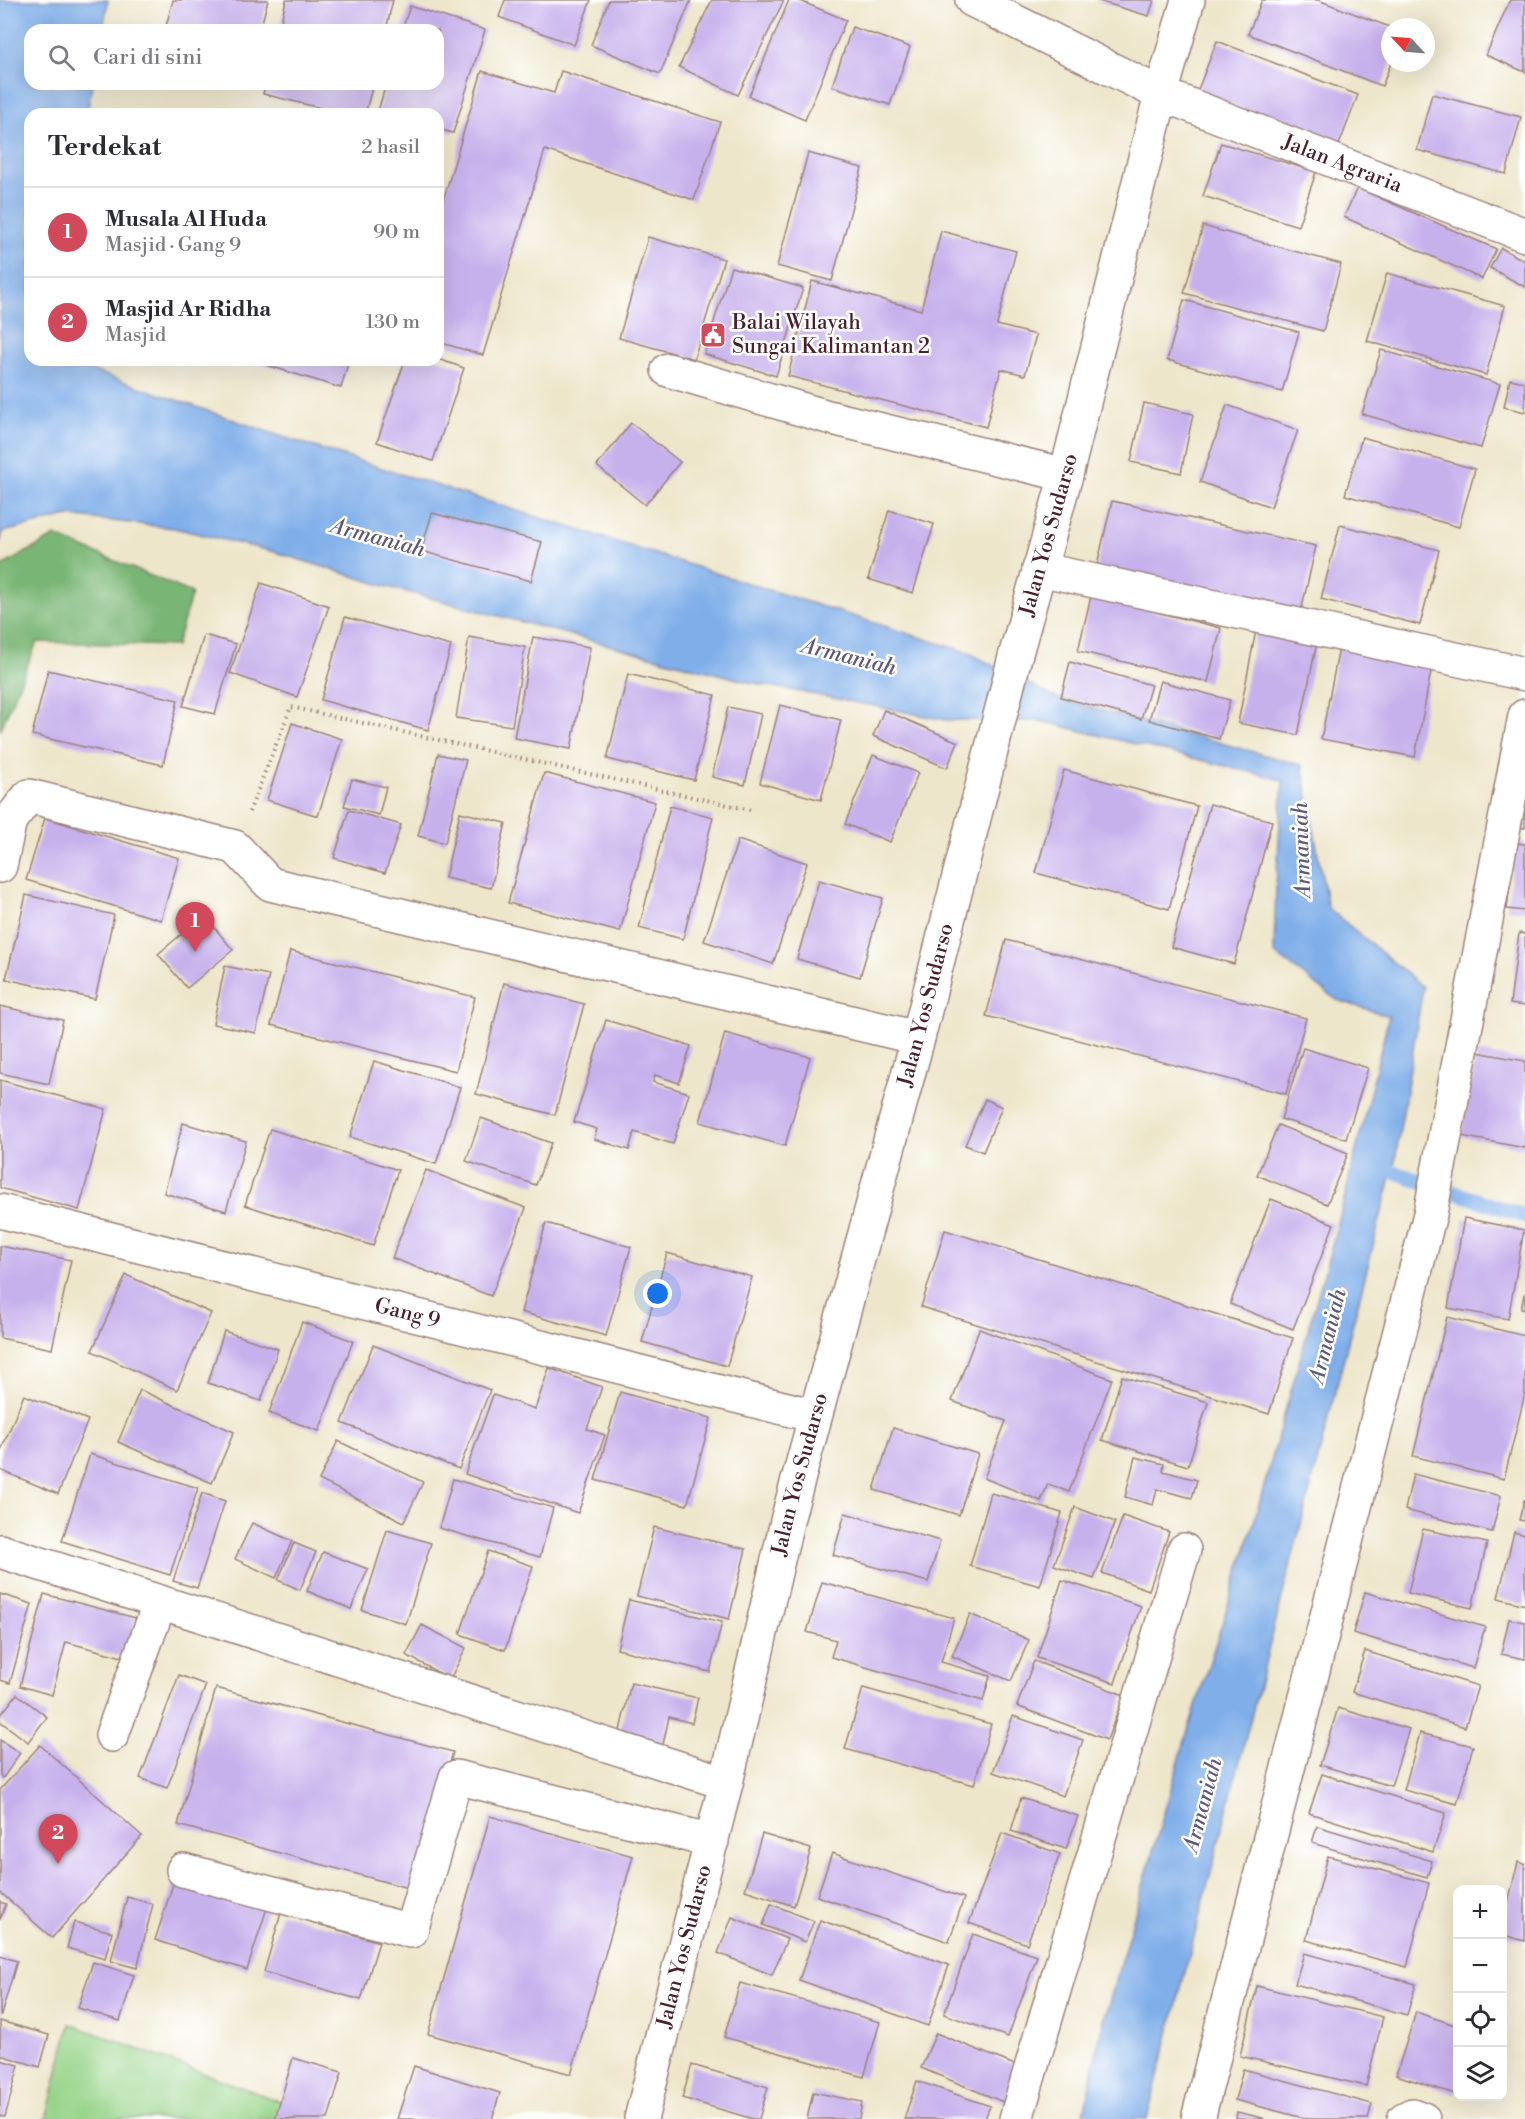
<!DOCTYPE html>
<html lang="id">
<head>
<meta charset="utf-8">
<style>
	:root { --surface:#fff; --page:#f7f7f7; --text:#2b2b33; --muted:#7c7c81; --line:#e1e1e2; --accent:#d1495b }
	body { margin:0; font-family:"Libre Bodoni",serif; background:var(--page); color:var(--text) }
	.controls { position:absolute; right:18px; bottom:18px; display:grid; overflow:hidden; border-radius:12px; box-shadow:0 6px 24px #0002 }
	.controls button { width:54px; height:54px; display:grid; place-items:center; padding:0; border:0; border-bottom:2px solid var(--line); background:var(--surface); color:var(--text); font:30px sans-serif }
	.compass { position:absolute; left:1381px; top:18px; width:54px; height:54px; border-radius:50%; background:var(--surface); box-shadow:0 6px 24px #0002; rotate:296deg }
	.you { position:absolute; left:658px; top:1294px; width:21px; height:21px; margin:-15px; border:4px solid #fff; border-radius:50%; background:#1a73e8; box-shadow:0 0 0 9px #1a73e833 }
	.badge { display:grid; place-items:center; width:39px; height:39px; border-radius:50%; background:var(--accent); color:#fff; font-size:20px; font-weight:700 }
	.pin { position:absolute; translate:-50% -50px; filter:drop-shadow(0 2px 3px #0008) }
	.pin::after { content:''; position:absolute; top:32px; width:21px; height:18px; background:inherit; clip-path:polygon(0 0,100% 0,50% 100%) }
	.list { margin:0; padding:0; list-style:none }
	h2 { display:flex; justify-content:space-between; align-items:center; height:78px; margin:0; padding:0 24px; font-size:26px }
	h2 small { font-size:20px; font-weight:400; color:var(--muted) }
	.list li { display:grid; grid-template-columns:39px 1fr auto; gap:18px; align-items:center; box-sizing:border-box; height:90px; padding:0 24px; border-top:2px solid var(--line) }
	.list b { display:block; font-size:22px; white-space:nowrap }
	.list p { margin:0; font-size:20px; white-space:nowrap; color:var(--muted) }
	.list em { font-size:20px; font-style:normal; color:var(--muted) }
	.icon { flex:none; width:33px; height:33px; fill:none; stroke:currentColor; stroke-width:2; stroke-linecap:round; stroke-linejoin:round }
	.map { position:relative; flex:none; width:1525px; height:2119px; overflow:hidden }
	.search { position:absolute; background:var(--surface); box-shadow:0 6px 24px #0002; left:24px; top:24px; width:420px; height:66px; display:flex; align-items:center; gap:15px; box-sizing:border-box; padding:0 21px; border-radius:18px; color:var(--muted); font-size:22px }
	.panel { position:absolute; background:var(--surface); box-shadow:0 6px 24px #0002; left:24px; top:108px; width:420px; height:258px; border-radius:18px }
	.map>svg:first-child { display:block }
	.green { fill:#97d489; stroke:#707a5a; stroke-width:1.5 }
	.forest { fill:#79b675; stroke:#626a50; stroke-width:1.5 }
	.water { fill:#7faee9; stroke:#64668a; stroke-width:1.5 }
	.lines { fill:none; stroke-linecap:round; stroke-linejoin:round }
	.stream { stroke:#7faee9; stroke-width:14 }
	.building { fill:#c7b1ec }
	.minor-casing { stroke:#9c827b; stroke-width:36 }
	.highway-casing { stroke:#9c827b; stroke-width:36 }
	.path { stroke:#9c827b; stroke-width:4; stroke-dasharray:1.5 4.5; stroke-linecap:butt }
	.minor { stroke:#fff; stroke-width:33 }
	.highway { stroke:#fff; stroke-width:33 }
	.labels { text-anchor:middle; dominant-baseline:central; stroke-width:5; stroke-linejoin:round; paint-order:stroke }
	.street-label { font-size:21px; fill:#4a1f2b; stroke:#fff }
	.poi-label { font-size:21px; fill:#4a1f2b; stroke:#fff; text-anchor:start }
	.water-label { font-size:22px; font-style:italic; fill:#5f5877; stroke:#fff }
</style>
</head>
<body>
<div class="map">
<svg width="1525" height="2119" viewBox="0 0 1525 2119">
	<rect width="100%" height="100%" fill="#fff"/>
	<filter id="ink" filterUnits="userSpaceOnUse"><feTurbulence type="fractalNoise" baseFrequency=".0167" numOctaves="2"/><feDisplacementMap in="SourceGraphic" scale="12" xChannelSelector="R" yChannelSelector="G"/><feConvolveMatrix kernelMatrix="1 2 1 2 8 2 1 2 1" color-interpolation-filters="sRGB"/></filter>
	<filter id="wash" filterUnits="userSpaceOnUse"><feTurbulence type="fractalNoise" baseFrequency=".008" numOctaves="4" result="noise"/><feDisplacementMap in="SourceGraphic" scale="24" xChannelSelector="R" yChannelSelector="G"/><feGaussianBlur stdDeviation="1.35" result="paint"/><feColorMatrix in="noise" values="0 0 0 0 0 0 0 0 0 0 0 0 0 0 0 0 0 1.4 0 .05"/><feComposite in="paint" operator="in"/></filter>
	<g filter="url(#wash)">
		<rect width="100%" height="100%" fill="#eee6cb"/>
		<path class="green" d="M70 2024 327 2119H46Z"/>
		<path class="forest" d="M55 536 192 593 176 646 37 642 0 731V567Z"/>
		<path class="water" d="M0 0H108L103 30H30V84H92L87 114H30V360H62L286 438 967 652 1056 698 1302 765 1328 908 1423 987 1395 1161 1147 2119H1083L1101 2031 1186 1737 1252 1529 1339 1220 1389 1016 1337 1000 1274 953 1276 886 1283 780 1041 721 946 720 749 682 385 586 275 552 174 528 68 516 3 532 0 543Z"/>
		<g class="lines">
			<path class="stream" d="M1376 1166 1525 1216"/>
		</g>
		<g id="blocks">
			<g class="building">
				<path d="M173 0H268L260 30H165Z"/>
				<path d="M286 0H393L386 30H279Z"/>
				<path d="M505 0H591L574 45 499 17Z"/>
				<path d="M609 0H691L660 74 591 45Z"/>
				<path d="M712 0H784L738 95 679 67Z"/>
				<path d="M789 0H798L846 20 805 120 749 96Z"/>
				<path d="M1095 0H1154L1149 16Z"/>
				<path d="M1262 0H1318L1390 27 1391 63 1382 86 1248 34Z"/>
				<path d="M1510 0H1525V72L1486 55Z"/>
				<path d="M410 6 485 30 453 133 438 129V114H388L378 111 386 84H438V30H402Z"/>
				<path d="M852 27 910 47 890 105 832 86Z"/>
				<path d="M1217 41 1358 95 1339 145 1197 92Z"/>
				<path d="M482 71 554 93 561 71 720 122 694 200 545 150 483 355 438 342V217Z"/>
				<path d="M265 84H373L365 114H345L263 94Z"/>
				<path d="M1432 94 1521 117 1506 174 1417 150Z"/>
				<path d="M1221 143 1316 172 1298 226 1203 196Z"/>
				<path d="M808 153 862 168 832 281 777 266Z"/>
				<path d="M1357 188 1496 249 1482 279 1344 217Z"/>
				<path d="M1203 226 1341 264 1323 331 1184 293Z"/>
				<path d="M941 231 1016 251 997 325 1036 335 1025 375 1001 369 986 427 788 376 812 281 921 310Z"/>
				<path d="M648 237 724 259 694 359 619 338Z"/>
				<path d="M1501 248 1525 261V287L1490 268Z"/>
				<path d="M731 267 803 288 776 376 704 354Z"/>
				<path d="M1387 273 1505 306 1486 375 1367 341Z"/>
				<path d="M1184 300 1299 332 1282 392 1167 360Z"/>
				<path d="M1381 350 1500 384 1481 448 1362 414Z"/>
				<path d="M438 359 464 368 433 461 377 442 405 360Z"/>
				<path d="M250 360H349L341 388Z"/>
				<path d="M1510 379 1525 382V412L1504 407Z"/>
				<path d="M1144 403 1193 414 1181 473 1131 462Z"/>
				<path d="M1227 405 1298 430 1271 507 1200 482Z"/>
				<path d="M631 423 680 462 645 505 597 466Z"/>
				<path d="M1362 437 1475 469 1459 527 1345 495Z"/>
				<path d="M1112 501 1316 546 1300 616 1096 570Z"/>
				<path d="M889 510 934 524 913 593 868 579Z"/>
				<path d="M432 513 542 542 531 581 421 551Z"/>
				<path d="M1340 525 1439 550 1420 625 1321 599Z"/>
				<path d="M261 583 329 606 297 697 230 673Z"/>
				<path d="M1091 596 1221 628 1208 682 1078 651Z"/>
				<path d="M345 617 451 646 428 730 321 700Z"/>
				<path d="M1257 625 1318 637 1298 735 1238 723Z"/>
				<path d="M204 635 236 644 215 714 183 706Z"/>
				<path d="M469 637 525 647 512 726 456 718Z"/>
				<path d="M533 637 590 647 571 749 514 738Z"/>
				<path d="M1339 648 1432 666 1415 757 1321 739Z"/>
				<path d="M1070 662 1151 685 1141 719 1061 697Z"/>
				<path d="M48 670 178 700 163 765 32 735Z"/>
				<path d="M628 674 715 695 694 780 607 759Z"/>
				<path d="M1160 681 1230 700 1219 739 1149 720Z"/>
				<path d="M780 705 841 720 821 800 760 783Z"/>
				<path d="M728 707 761 714 745 785 712 777Z"/>
				<path d="M884 710 958 742 947 768 873 736Z"/>
				<path d="M292 723 342 739 318 816 267 800Z"/>
				<path d="M438 754 466 760 445 843 418 836Z"/>
				<path d="M873 755 918 773 890 842 845 824Z"/>
				<path d="M1064 770 1197 806 1169 909 1036 873Z"/>
				<path d="M544 773 655 802 620 932 508 903Z"/>
				<path d="M352 779 386 787 379 815 344 806Z"/>
				<path d="M1525 801V828L1513 826Z"/>
				<path d="M1210 804 1272 821 1234 964 1171 947Z"/>
				<path d="M670 806 713 817 683 939 639 928Z"/>
				<path d="M349 810 401 825 385 873 334 858Z"/>
				<path d="M460 812 506 823 491 888 445 878Z"/>
				<path d="M45 818 179 858 161 920 26 880Z"/>
				<path d="M738 840 807 863 773 964 704 941Z"/>
				<path d="M1515 843 1525 844V911L1507 909Z"/>
				<path d="M819 880 883 898 860 977 797 959Z"/>
				<path d="M26 895 114 915 95 999 6 979Z"/>
				<path d="M204 915 233 950 187 988 158 954Z"/>
				<path d="M1519 933 1525 934V1006L1510 1004Z"/>
				<path d="M1006 940 1306 1018 1286 1094 986 1016Z"/>
				<path d="M290 951 475 997 456 1071 271 1025Z"/>
				<path d="M225 966 269 975 256 1033 213 1024Z"/>
				<path d="M504 983 584 1004 555 1115 476 1094Z"/>
				<path d="M0 1006 63 1020 49 1084 0 1073Z"/>
				<path d="M606 1020 691 1046 679 1083 655 1075 653 1082 689 1093 673 1144 634 1132 629 1150 594 1139 597 1129 574 1122Z"/>
				<path d="M725 1033 810 1057 785 1146 700 1122Z"/>
				<path d="M1303 1048 1368 1068 1346 1139 1281 1119Z"/>
				<path d="M1477 1052 1525 1061V1148L1461 1136Z"/>
				<path d="M374 1061 460 1087 436 1164 350 1137Z"/>
				<path d="M0 1080 106 1109 79 1210 0 1188Z"/>
				<path d="M985 1099 1002 1107 983 1152 965 1145Z"/>
				<path d="M481 1118 551 1143 536 1185 466 1161Z"/>
				<path d="M183 1123 246 1141 226 1211 164 1193Z"/>
				<path d="M1278 1125 1348 1153 1327 1204 1257 1175Z"/>
				<path d="M270 1129 398 1170 373 1246 245 1205Z"/>
				<path d="M426 1170 526 1208 491 1296 392 1258Z"/>
				<path d="M1271 1199 1334 1224 1293 1329 1230 1304Z"/>
				<path d="M1464 1218 1524 1230 1508 1319 1448 1308Z"/>
				<path d="M546 1223 631 1247 606 1336 521 1312Z"/>
				<path d="M945 1230 1293 1338 1269 1414 921 1307Z"/>
				<path d="M0 1246 71 1260 52 1349 0 1338Z"/>
				<path d="M667 1253 752 1277 727 1366 642 1342Z"/>
				<path d="M126 1275 211 1313 177 1390 92 1351Z"/>
				<path d="M1524 1294H1525V1310L1521 1309Z"/>
				<path d="M1447 1317 1525 1336V1394L1504 1479 1413 1456Z"/>
				<path d="M302 1322 353 1341 319 1431 269 1413Z"/>
				<path d="M979 1329 1112 1379 1069 1492 1048 1484 1041 1501 984 1478 1006 1421 952 1401Z"/>
				<path d="M224 1331 278 1349 261 1401 208 1383Z"/>
				<path d="M373 1345 490 1390 459 1469 342 1423Z"/>
				<path d="M549 1368 602 1387 587 1429 605 1435 578 1513 465 1474 493 1395 535 1409Z"/>
				<path d="M1122 1376 1208 1402 1188 1466 1102 1440Z"/>
				<path d="M140 1390 234 1432 212 1483 118 1442Z"/>
				<path d="M620 1392 711 1418 687 1505 595 1480Z"/>
				<path d="M24 1395 88 1420 58 1494 0 1470V1453Z"/>
				<path d="M893 1428 978 1454 959 1515 874 1490Z"/>
				<path d="M338 1441 423 1482 404 1522 319 1480Z"/>
				<path d="M90 1454 198 1488 170 1575 62 1541Z"/>
				<path d="M1135 1457 1164 1464 1163 1471 1197 1480 1192 1498 1157 1489 1153 1505 1125 1497Z"/>
				<path d="M1413 1474 1501 1496 1492 1532 1405 1510Z"/>
				<path d="M453 1479 553 1508 540 1557 439 1528Z"/>
				<path d="M202 1493 225 1501 197 1588 173 1581Z"/>
				<path d="M991 1493 1062 1513 1040 1586 970 1566Z"/>
				<path d="M1524 1500H1525V1521L1519 1520Z"/>
				<path d="M1075 1507 1115 1522 1094 1579 1054 1565Z"/>
				<path d="M845 1513 940 1541 928 1582 833 1555Z"/>
				<path d="M1123 1516 1169 1532 1149 1590 1102 1573Z"/>
				<path d="M252 1523 292 1541 276 1578 235 1559Z"/>
				<path d="M654 1527 746 1549 729 1619 637 1596Z"/>
				<path d="M1423 1529 1487 1543 1472 1608 1408 1593Z"/>
				<path d="M387 1530 431 1543 406 1624 362 1610Z"/>
				<path d="M1514 1532 1525 1535V1605L1498 1598Z"/>
				<path d="M294 1543 316 1552 300 1590 278 1580Z"/>
				<path d="M488 1551 533 1566 505 1650 460 1634Z"/>
				<path d="M323 1552 368 1569 351 1609 307 1591Z"/>
				<path d="M1062 1580 1141 1606 1115 1683 1037 1658Z"/>
				<path d="M822 1582 954 1618 941 1662 990 1676 983 1701 831 1657 836 1640 807 1632Z"/>
				<path d="M1365 1592 1485 1627 1473 1668 1353 1633Z"/>
				<path d="M0 1594 32 1604 10 1683 0 1680Z"/>
				<path d="M44 1594 136 1618 126 1658 66 1642 52 1695 20 1686Z"/>
				<path d="M629 1600 722 1622 710 1672 617 1649Z"/>
				<path d="M970 1614 1029 1640 1011 1681 952 1656Z"/>
				<path d="M1509 1619 1525 1622V1659L1501 1654Z"/>
				<path d="M422 1625 466 1648 450 1679 406 1655Z"/>
				<path d="M1365 1651 1478 1686 1465 1727 1352 1692Z"/>
				<path d="M1034 1661 1124 1695 1107 1740 1017 1706Z"/>
				<path d="M179 1675 206 1685 167 1788 140 1778Z"/>
				<path d="M631 1683 698 1698 692 1723 669 1717 663 1745 619 1735Z"/>
				<path d="M216 1688 453 1752 415 1890 178 1825Z"/>
				<path d="M863 1688 991 1724 974 1785 845 1749Z"/>
				<path d="M17 1694 47 1717 28 1742 0 1721V1716Z"/>
				<path d="M1338 1708 1409 1729 1391 1786 1320 1765Z"/>
				<path d="M1013 1716 1083 1740 1063 1796 993 1772Z"/>
				<path d="M1420 1733 1473 1746 1457 1804 1404 1790Z"/>
				<path d="M0 1740 20 1753 3 1778 0 1775Z"/>
				<path d="M40 1745 142 1836 52 1938 0 1892V1790Z"/>
				<path d="M1322 1774 1446 1813 1433 1852 1309 1813Z"/>
				<path d="M1021 1798 1078 1816 1066 1849 1011 1831Z"/>
				<path d="M490 1816 633 1856 571 2074 428 2034Z"/>
				<path d="M1317 1826 1432 1861 1427 1877 1312 1843Z"/>
				<path d="M1002 1833 1060 1854 1027 1944 969 1923Z"/>
				<path d="M762 1834 811 1849 794 1906 745 1890Z"/>
				<path d="M832 1853 964 1898 949 1942 817 1896Z"/>
				<path d="M1328 1856 1429 1883 1407 1967 1306 1940Z"/>
				<path d="M1518 1862 1525 1864V1941L1503 1935V1923Z"/>
				<path d="M175 1878 267 1908 247 1970 155 1940Z"/>
				<path d="M127 1897 153 1904 137 1968 111 1961Z"/>
				<path d="M0 1902 6 1904 0 1920Z"/>
				<path d="M771 1904 814 1921 805 1942 763 1925Z"/>
				<path d="M281 1913 379 1942 361 2000 264 1972Z"/>
				<path d="M732 1917 787 1939 772 1975 718 1953Z"/>
				<path d="M820 1920 949 1965 928 2026 799 1980Z"/>
				<path d="M74 1922 112 1932 105 1959 67 1948Z"/>
				<path d="M973 1934 1037 1956 1008 2037 944 2014Z"/>
				<path d="M1304 1953 1416 1984 1407 2015 1295 1984Z"/>
				<path d="M0 1956 17 1961 1 2015H0Z"/>
				<path d="M93 1962 134 1975 120 2021 78 2008Z"/>
				<path d="M740 1983 880 2022 864 2077 724 2037Z"/>
				<path d="M1257 1986 1383 2017 1366 2086 1240 2056Z"/>
				<path d="M1416 2012 1458 2026V2086L1455 2094 1396 2075Z"/>
				<path d="M0 2021 49 2035 40 2067 0 2055Z"/>
				<path d="M936 2033 1022 2068 1008 2104 921 2068Z"/>
				<path d="M293 2058 342 2072 328 2119H275Z"/>
				<path d="M0 2060 19 2065 5 2117 0 2116Z"/>
				<path d="M692 2065 768 2087 759 2119H753L682 2098Z"/>
				<path d="M414 2066 500 2093 492 2119H397Z"/>
				<path d="M1243 2069 1372 2104 1368 2119H1307L1235 2100Z"/>
				<path d="M917 2081 990 2106 985 2119H904Z"/>
				<path d="M813 2092 862 2102 859 2119H807Z"/>
				<path d="M1237 2112 1263 2118V2119H1236Z"/>
			</g>
		</g>
	</g>
	<g filter="url(#ink)">
		<use href="#blocks" fill-opacity="0" stroke="#9c827b" stroke-width="1.5"/>
		<g class="lines">
			<g class="minor-casing">
				<g id="minor">
					<path id="s1" d="M1188 0 1161 94 1525 235"/>
					<path d="M668 370 828 417 1066 475"/>
					<path d="M1039 569 1525 674"/>
					<path d="M0 866 10 820 29 796 235 847 270 884 918 1038"/>
					<path id="s2" d="M0 1211 815 1416"/>
					<path d="M0 1551 726 1783"/>
					<path d="M112 1735 160 1602"/>
					<path d="M183 1870 411 1931 456 1777 712 1841"/>
					<path d="M1016 2119 1184 1550"/>
					<path d="M1198 2119 1430 1214 1525 716"/>
					<path d="M1404 2119 1412 2115 1423 2119"/>
				</g>
			</g>
			<g class="highway-casing">
				<g id="highway">
					<path id="s3" d="M641 2119 726 1783 788 1517 918 1038 1015 657 1066 475 1161 94 972 0"/>
				</g>
			</g>
			<path class="path" d="M249 812 291 707 751 810"/>
			<use href="#minor" class="minor"/>
			<use href="#highway" class="highway"/>
		</g>
	</g>
	<defs>
		<g id="civic-square" transform="scale(1.35)"><rect x="-9" y="-9" width="18" height="18" rx="4" fill="#d1495b" stroke="#fff"/><path d="M-.6-6.5H3V-4.5H.6V-3L4-1V1h2V6H-6V1h2V-1L-.6-3ZM-1.2 2.5V6h2.4V2.5Z" fill="#fff"/></g>
	</defs>
	<g fill-rule="evenodd">
		<use href="#civic-square" x="713" y="335"/>
	</g>
	<g class="labels">
		<g class="street-label">
			<text stroke="none"><textPath href="#s1" startOffset="292">Jalan Agraria</textPath></text>
			<text stroke="none"><textPath href="#s3" startOffset="1636">Jalan Yos Sudarso</textPath></text>
			<text stroke="none"><textPath href="#s3" startOffset="1150">Jalan Yos Sudarso</textPath></text>
			<text stroke="none"><textPath href="#s2" startOffset="420">Gang 9</textPath></text>
			<text stroke="none"><textPath href="#s3" startOffset="664">Jalan Yos Sudarso</textPath></text>
			<text stroke="none"><textPath href="#s3" startOffset="178">Jalan Yos Sudarso</textPath></text>
		</g>
		<g class="poi-label">
			<text x="732" y="323">Balai Wilayah<tspan x="732" dy="24">Sungai Kalimantan 2</tspan></text>
		</g>
		<g class="water-label">
			<text transform="translate(378 538) rotate(15)">Armaniah</text>
			<text transform="translate(849 657) rotate(14)">Armaniah</text>
			<text transform="translate(1302 850) rotate(-92)">Armaniah</text>
			<text transform="translate(1328 1336) rotate(-76)">Armaniah</text>
			<text transform="translate(1203 1805) rotate(-75)">Armaniah</text>
		</g>
	</g>
</svg>
<div class="controls">
<button>+</button>
<button>−</button>
<button><svg class="icon" aria-label="locate" viewBox="0 0 24 24"><circle cx="12" cy="12" r="6"/><path d="M12 2v4M12 18v4M2 12h4M18 12h4"/></svg></button>
<button><svg class="icon" aria-label="layers" viewBox="0 0 24 24"><path d="M12 4l9 5-9 5-9-5zM3 14l9 5 9-5"/></svg></button>
</div>
<svg class="compass" viewBox="-18 -18 36 36"><path d="M0-13l5 13h-10z" fill="#e53935"/><path d="M0 13l5-13h-10z" fill="#7c7c81"/></svg>
<div class="you"></div>
<div class="pin badge" style="left:195px;top:952px">1</div>
<div class="pin badge" style="left:58px;top:1864px">2</div>
<div class="search"><svg class="icon" aria-label="search" viewBox="0 0 24 24"><circle cx="10" cy="10" r="6"/><path d="M15 15l6 6"/></svg>Cari di sini</div>
<section class="panel">
<h2>Terdekat<small>2 hasil</small></h2>
<ul class="list">
<li><span class="badge">1</span><div><b>Musala Al Huda</b><p>Masjid · Gang 9</p></div><em>90 m</em></li>
<li><span class="badge">2</span><div><b>Masjid Ar Ridha</b><p>Masjid</p></div><em>130 m</em></li>
</ul>
</section>
</div>
</body>
</html>
